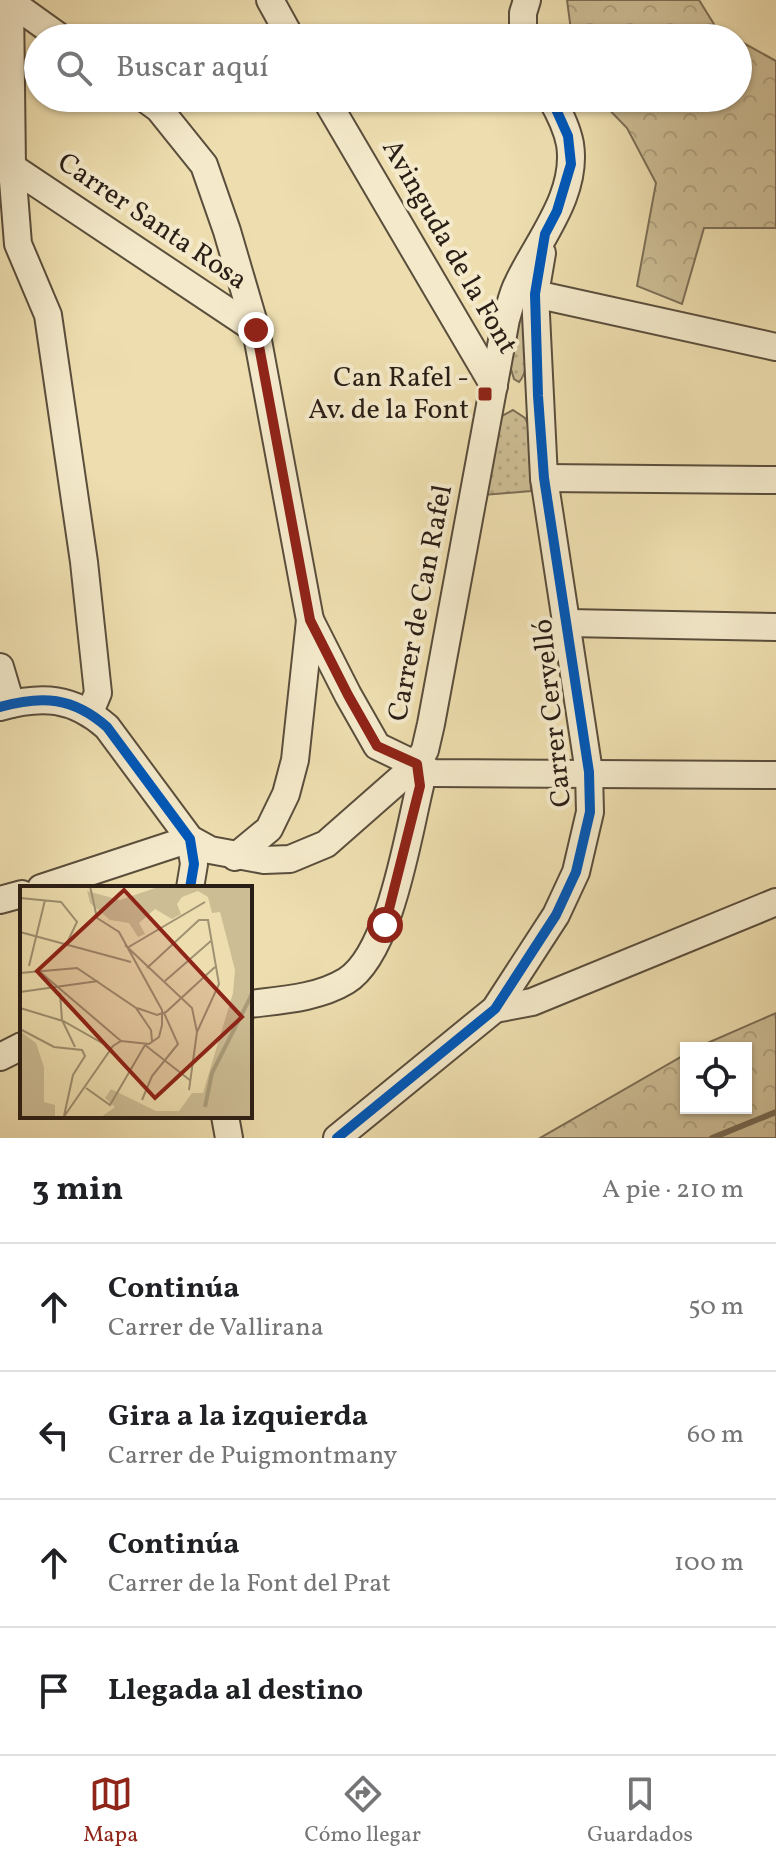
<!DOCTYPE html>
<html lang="es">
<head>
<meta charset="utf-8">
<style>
	:root { --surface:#fff; --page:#f2f2f2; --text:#202124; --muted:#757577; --line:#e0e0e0; --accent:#8f2418 }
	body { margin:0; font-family:Vollkorn,serif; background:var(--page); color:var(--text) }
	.controls { position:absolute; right:24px; bottom:24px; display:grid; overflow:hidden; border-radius:0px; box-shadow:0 2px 6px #0004 }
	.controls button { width:72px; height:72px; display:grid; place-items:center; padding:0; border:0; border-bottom:2px solid var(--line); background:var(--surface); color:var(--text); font:40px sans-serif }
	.stop { position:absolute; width:24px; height:24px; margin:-18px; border:6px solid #8f2418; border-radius:50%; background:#fff }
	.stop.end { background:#8f2418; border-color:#fff; box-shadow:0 2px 8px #0008 }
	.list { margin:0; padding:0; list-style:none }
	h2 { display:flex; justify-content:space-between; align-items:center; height:104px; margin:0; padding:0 32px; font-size:34px }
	h2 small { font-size:26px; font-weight:400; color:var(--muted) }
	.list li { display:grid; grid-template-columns:52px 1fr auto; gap:24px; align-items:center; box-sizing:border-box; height:128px; padding:0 32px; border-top:2px solid var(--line) }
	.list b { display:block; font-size:30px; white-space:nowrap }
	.list p { margin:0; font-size:26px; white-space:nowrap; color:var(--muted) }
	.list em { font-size:26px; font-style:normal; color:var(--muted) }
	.icon { flex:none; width:44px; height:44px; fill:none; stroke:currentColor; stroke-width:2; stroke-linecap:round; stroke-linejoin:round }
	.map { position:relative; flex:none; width:776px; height:1138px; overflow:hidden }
	.search { position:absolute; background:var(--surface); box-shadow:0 2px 6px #0004; left:24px; right:24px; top:24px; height:88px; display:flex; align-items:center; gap:20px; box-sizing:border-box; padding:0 28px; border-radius:44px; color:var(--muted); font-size:30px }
	.sheet { height:616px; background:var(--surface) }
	nav { display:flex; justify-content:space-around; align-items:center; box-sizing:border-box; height:112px; border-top:2px solid var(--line); background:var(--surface); font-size:22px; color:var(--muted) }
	nav a { display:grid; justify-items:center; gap:4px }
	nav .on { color:var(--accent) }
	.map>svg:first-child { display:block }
	.grass { fill:url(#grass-dots); stroke:#7b6e56; stroke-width:2 }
	.forest { fill:url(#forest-crowns); stroke:#7b6e56; stroke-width:2 }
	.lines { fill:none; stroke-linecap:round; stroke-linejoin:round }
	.stream { stroke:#776a53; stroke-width:6 }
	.minor-casing { stroke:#5a4e3c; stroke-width:30 }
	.minor { stroke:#f4eacb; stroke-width:26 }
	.cycleway-casing { stroke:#f4eacb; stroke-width:15 }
	.cycleway { stroke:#0057b8; stroke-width:10 }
	.route { stroke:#8f2418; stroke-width:10 }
	.poi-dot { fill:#8f2418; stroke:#f4eacb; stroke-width:3 }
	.labels { text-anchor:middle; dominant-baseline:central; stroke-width:8; stroke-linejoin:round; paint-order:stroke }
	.street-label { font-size:28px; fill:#291e16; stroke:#f4eacb }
	.poi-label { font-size:28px; fill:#291e16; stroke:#f4eacb; text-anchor:end }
	.inset-river { fill:none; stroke:#ab9d7b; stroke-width:4 }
	.inset-road { fill:none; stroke:#9f9172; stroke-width:2 }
	.view { fill:#8f2418; fill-opacity:0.15; stroke:#8f2418; stroke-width:4 }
	.inset-edge { fill:none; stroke:#291e16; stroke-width:4 }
</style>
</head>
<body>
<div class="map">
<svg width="776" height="1138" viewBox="0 0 776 1138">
	<defs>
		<pattern id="grass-dots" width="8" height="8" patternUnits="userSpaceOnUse" patternTransform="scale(2)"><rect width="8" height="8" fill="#cdbd95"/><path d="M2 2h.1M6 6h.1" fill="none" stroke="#b0a280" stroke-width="1.8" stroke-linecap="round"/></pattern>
		<pattern id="forest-crowns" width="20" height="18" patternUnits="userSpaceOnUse" patternTransform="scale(2)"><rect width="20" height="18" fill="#cdbd95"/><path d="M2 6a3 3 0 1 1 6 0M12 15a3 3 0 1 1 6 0" fill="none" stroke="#b0a280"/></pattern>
	</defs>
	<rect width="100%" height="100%" fill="#eedeaf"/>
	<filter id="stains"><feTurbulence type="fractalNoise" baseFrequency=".0025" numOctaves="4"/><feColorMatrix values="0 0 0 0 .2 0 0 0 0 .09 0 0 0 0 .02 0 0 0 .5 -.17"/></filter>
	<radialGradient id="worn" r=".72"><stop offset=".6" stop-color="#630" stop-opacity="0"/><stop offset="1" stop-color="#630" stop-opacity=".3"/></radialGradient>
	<g class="grass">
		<path d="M530 279C529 302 534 367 519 382L514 379 508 359Z"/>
		<path d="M513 410 525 418 528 424 531 491 484 495 500 417Z"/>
	</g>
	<g class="forest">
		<path d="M567 0H699L717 29 733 38H572Z"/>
		<path d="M738 40 776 61V228H704L682 304 637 286 656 183 627 128 598 98H738Z"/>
		<path d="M776 1013V1138H540L686 1054V1108H746V1048H696Z"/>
	</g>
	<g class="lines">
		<path class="stream" d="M712 1138 776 1112"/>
		<g class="minor-casing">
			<g id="minor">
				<path d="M8 0 61 38"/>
				<path d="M270 0 291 38"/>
				<path d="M10 1 12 168 18 244 48 315 84 562 98 693 90 712"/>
				<path d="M523 38V13L527 0"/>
				<path d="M144 98 159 109 204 165 227 231 256 330 310 620 295 760 286 794 269 829 235 857"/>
				<path d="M325 98 494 386"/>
				<path d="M3 161 256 330"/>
				<path d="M535 294 776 347"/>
				<path d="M544 478 776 480"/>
				<path d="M310 620 348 695 377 746 433 773 776 775"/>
				<path d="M568 623 776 627"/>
				<path d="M0 667 11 704"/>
				<path d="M0 707C42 695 73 697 107 727L190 839 210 850 264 860 290 859 326 844 417 764 425 750 431 724 506 319C510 307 512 294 518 283 538 240 578 195 570 144 567 128 559 112 551 98"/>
				<path d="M190 839 194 864 190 888"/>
				<path d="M41 888 190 839"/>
				<path d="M0 900 22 894"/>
				<path d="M250 1004C282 1000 318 998 346 981 390 954 408 835 420 786L417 764"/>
				<path d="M495 1009 532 1002 776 902"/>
				<path d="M0 1057 22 1046"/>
				<path d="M225 1116 229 1138"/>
				<path d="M337 1138 495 1009 556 915 576 872 590 812 589 772 544 478 535 294 542 253"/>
			</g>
		</g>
		<use href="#minor" class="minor"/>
		<g class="cycleway-casing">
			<g id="cycleway">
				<path d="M0 707C42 695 73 697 107 727L190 839 194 864 190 888"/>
				<path d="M337 1138 495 1009 556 915 576 872 590 812 589 772 544 478 538 396 535 294 545 234 557 211 571 164 568 136 551 98"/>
			</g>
		</g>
		<use href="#cycleway" class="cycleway"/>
	</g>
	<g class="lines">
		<path class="route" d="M256 330 310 620 348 695 377 746 417 764 420 786 385 925"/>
	</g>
	<rect class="poi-dot" x="477" y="386" width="16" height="16" rx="4"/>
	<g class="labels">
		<g class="street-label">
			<text transform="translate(152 222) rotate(34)">Carrer Santa Rosa</text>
			<text transform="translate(449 247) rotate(60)">Avinguda de la Font</text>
			<text transform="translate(421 603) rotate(-79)">Carrer de Can Rafel</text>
			<text transform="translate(553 713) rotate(-96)">Carrer Cervelló</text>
		</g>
		<g class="poi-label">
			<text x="469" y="378">Can Rafel -<tspan x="469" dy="32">Av. de la Font</tspan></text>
		</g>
	</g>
	<g transform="translate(20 886)">
		<rect width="232" height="232" fill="#eedeaf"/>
		<path d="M141 0H232V232H80L95 221 85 212 91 203 136 225H159L172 207H183L213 107 215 84 200 26 192 27 188 11 178 5 162 11 157 18 161 28 152 33 135 23 119 37 125 48 118 51 109 37 90 34 70 17 67 5 100 14ZM0 145 16 157 24 181V216L35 219V232H0Z" fill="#cdbd95"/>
		<path class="inset-river" d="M185 221 192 187 232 108"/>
		<path class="inset-road" d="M0 12 41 16 57 36 47 57M0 46 111 76M105 59 172 122 177 146 169 204M107 62 185 16M9 80 25 14M127 82 179 34H188L199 98 177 146M19 85 101 155M0 87 57 82 116 122 131 144 132 155M145 95 192 54M0 106 78 95M40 107 42 134 55 161M0 122 43 135 91 162M117 122 137 129 146 126 195 81M0 143 34 161 62 164 65 170 53 189 44 230M125 159 171 195M66 202 90 219 125 159M122 214 132 190 158 158 144 127M43 232 93 160 101 155 129 158 139 151 142 139V124L99 46 77 32 70 0"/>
		<path class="view" d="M104 4 222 131 135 212 17 85Z"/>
		<rect width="232" height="232" class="inset-edge"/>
	</g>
	<rect width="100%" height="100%" filter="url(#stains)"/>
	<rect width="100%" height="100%" fill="url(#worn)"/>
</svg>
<div class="controls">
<button><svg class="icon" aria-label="locate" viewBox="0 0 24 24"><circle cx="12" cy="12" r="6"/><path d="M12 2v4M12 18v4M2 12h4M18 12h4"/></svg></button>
</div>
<div class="stop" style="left:385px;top:925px"></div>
<div class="stop end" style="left:256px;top:330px"></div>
<div class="search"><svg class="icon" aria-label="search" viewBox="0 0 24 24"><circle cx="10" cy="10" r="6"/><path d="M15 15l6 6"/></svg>Buscar aquí</div>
</div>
<section class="sheet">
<h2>3 min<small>A pie · 210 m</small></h2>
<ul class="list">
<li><svg class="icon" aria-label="ahead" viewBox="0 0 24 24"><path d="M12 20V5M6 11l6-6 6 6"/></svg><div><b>Continúa</b><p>Carrer de Vallirana</p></div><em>50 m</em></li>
<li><svg class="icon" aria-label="left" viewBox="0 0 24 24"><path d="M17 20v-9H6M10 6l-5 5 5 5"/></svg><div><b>Gira a la izquierda</b><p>Carrer de Puigmontmany</p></div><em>60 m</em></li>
<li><svg class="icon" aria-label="ahead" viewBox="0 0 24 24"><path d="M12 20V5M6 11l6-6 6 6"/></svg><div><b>Continúa</b><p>Carrer de la Font del Prat</p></div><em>100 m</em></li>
<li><svg class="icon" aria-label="arrive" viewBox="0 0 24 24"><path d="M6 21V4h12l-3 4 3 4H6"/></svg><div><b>Llegada al destino</b></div></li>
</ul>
</section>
<nav>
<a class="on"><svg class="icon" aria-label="map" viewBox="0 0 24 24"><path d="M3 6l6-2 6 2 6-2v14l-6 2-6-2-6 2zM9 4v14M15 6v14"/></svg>Mapa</a>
<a><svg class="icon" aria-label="directions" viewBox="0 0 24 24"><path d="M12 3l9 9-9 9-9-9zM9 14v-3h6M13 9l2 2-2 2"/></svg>Cómo llegar</a>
<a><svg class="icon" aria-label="saved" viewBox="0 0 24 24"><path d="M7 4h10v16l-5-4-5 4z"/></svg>Guardados</a>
</nav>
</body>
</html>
